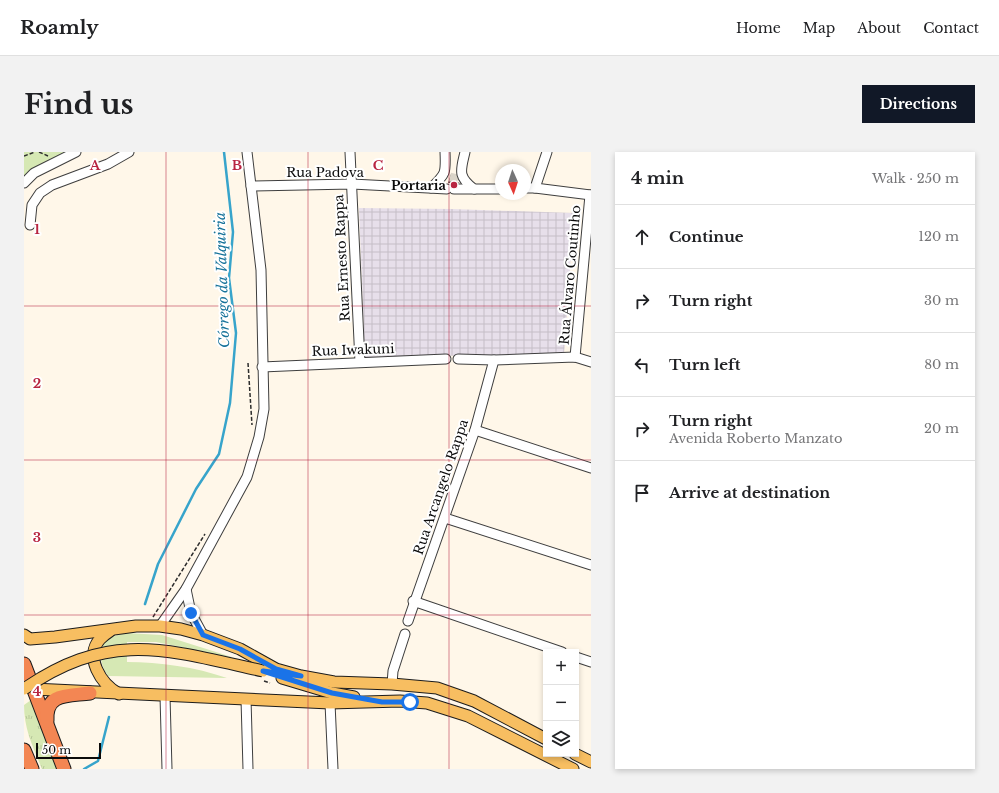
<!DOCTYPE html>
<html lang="en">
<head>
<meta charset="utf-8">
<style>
	:root { --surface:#fff; --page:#f2f2f2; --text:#202124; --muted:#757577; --line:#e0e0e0; --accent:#111827 }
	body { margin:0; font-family:"Libre Baskerville",serif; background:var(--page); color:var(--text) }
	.controls { position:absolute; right:12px; bottom:12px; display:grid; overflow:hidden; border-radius:0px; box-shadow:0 2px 6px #0003 }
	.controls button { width:36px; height:36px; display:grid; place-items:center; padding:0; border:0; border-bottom:1px solid var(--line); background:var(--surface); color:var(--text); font:20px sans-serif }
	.compass { position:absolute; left:471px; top:12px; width:36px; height:36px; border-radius:50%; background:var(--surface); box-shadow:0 2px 6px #0003; rotate:177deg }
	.scale { position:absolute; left:12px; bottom:10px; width:65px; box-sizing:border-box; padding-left:4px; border:2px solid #0b0b0b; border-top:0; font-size:11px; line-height:14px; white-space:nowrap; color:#0b0b0b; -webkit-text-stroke:3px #fff; paint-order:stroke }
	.stop { position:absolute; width:12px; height:12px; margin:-9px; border:3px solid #1a73e8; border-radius:50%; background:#fff }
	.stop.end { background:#1a73e8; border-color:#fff; box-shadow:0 1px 4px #0008 }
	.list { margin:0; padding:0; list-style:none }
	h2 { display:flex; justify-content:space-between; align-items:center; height:52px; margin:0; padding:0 16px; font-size:17px }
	h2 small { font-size:13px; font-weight:400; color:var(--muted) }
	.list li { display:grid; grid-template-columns:26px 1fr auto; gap:12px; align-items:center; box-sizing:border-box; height:64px; padding:0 16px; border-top:1px solid var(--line) }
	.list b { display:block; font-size:15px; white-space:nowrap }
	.list p { margin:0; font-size:13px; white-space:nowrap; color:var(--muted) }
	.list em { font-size:13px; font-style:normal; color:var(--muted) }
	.icon { flex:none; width:22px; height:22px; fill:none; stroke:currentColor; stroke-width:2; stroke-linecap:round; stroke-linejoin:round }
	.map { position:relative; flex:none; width:567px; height:617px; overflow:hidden; border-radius:0px }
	header { display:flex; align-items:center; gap:24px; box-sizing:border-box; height:56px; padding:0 20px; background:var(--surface); border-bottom:1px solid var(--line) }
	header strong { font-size:19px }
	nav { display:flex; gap:22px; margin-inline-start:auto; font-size:14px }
	.intro { display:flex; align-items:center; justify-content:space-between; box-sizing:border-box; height:96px; padding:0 24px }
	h1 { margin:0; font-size:28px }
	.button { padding:10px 18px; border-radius:0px; background:var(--accent); color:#fff; font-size:14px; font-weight:700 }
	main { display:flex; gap:24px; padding:0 24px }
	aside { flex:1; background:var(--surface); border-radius:0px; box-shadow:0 2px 6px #0003 }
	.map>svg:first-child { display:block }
	.industrial { fill:url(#industrial-grid) }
	.grass { fill:url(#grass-tufts) }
	.park { fill:#d6e8b4 }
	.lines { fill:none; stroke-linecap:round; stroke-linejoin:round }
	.stream { stroke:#37a4cb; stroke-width:2.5 }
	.building { fill:url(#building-back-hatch) }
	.minor-tunnel { stroke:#dad4c8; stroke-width:9; stroke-dasharray:9 4.5; stroke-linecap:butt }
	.minor-casing { stroke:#3e3e3e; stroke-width:11 }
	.major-casing { stroke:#1c1c1c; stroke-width:13 }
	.highway-casing { stroke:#1c1c1c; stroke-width:15 }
	.path { stroke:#2d2d2d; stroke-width:1.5; stroke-dasharray:4 2; stroke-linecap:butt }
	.minor { stroke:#fff; stroke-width:9 }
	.major { stroke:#f7be61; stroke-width:11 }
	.highway { stroke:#f38653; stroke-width:13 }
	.major-bridge-casing { stroke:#1c1c1c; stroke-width:13; stroke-linecap:butt }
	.path-bridge { stroke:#2d2d2d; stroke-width:1.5; stroke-dasharray:4 2; stroke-linecap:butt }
	.major-bridge { stroke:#f7be61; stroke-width:11 }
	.route { stroke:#1a73e8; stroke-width:5 }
	.grid { fill:none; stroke:#b82541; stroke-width:1; stroke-opacity:0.55 }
	.poi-dot { fill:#b82541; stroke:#fff; stroke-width:1.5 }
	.labels { text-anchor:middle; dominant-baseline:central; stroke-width:4; stroke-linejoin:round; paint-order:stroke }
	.street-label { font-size:13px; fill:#0b0b0b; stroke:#fff }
	.poi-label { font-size:13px; font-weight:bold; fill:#0b0b0b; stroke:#fff; text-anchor:end }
	.water-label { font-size:14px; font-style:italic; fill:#17739a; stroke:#fff }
	.grid-label { font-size:13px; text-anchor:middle; font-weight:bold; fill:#b82541; stroke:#fff; stroke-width:4; stroke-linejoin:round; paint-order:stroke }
</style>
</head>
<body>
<header>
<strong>Roamly</strong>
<nav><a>Home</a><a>Map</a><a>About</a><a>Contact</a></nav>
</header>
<div class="intro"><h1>Find us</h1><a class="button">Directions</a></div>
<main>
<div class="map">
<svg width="567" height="617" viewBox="0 0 567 617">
	<defs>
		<pattern id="industrial-grid" width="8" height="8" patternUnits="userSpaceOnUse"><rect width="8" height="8" fill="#e7dfea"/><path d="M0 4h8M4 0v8" fill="none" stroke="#c5bec7"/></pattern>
		<pattern id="grass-tufts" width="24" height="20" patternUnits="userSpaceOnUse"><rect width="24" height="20" fill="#d6e8b4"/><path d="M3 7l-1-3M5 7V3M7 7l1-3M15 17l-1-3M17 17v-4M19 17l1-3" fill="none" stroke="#b6c699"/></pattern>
		<pattern id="building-back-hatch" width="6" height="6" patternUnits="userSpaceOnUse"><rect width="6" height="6" fill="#534a47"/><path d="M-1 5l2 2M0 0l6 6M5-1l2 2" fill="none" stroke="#67605d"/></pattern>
	</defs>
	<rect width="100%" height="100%" fill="#fff7e9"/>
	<path class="industrial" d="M335 56 428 57 550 61 540 202 341 205Z"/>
	<path class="grass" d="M7 548 34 617H18C9 595 0 577 0 553Z"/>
	<g class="park">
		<path d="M0 0H47L0 26Z"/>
		<path d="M102 481 138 483 211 506 132 490H103V510C136 510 171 515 203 526L84 524C75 511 75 500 82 486Z"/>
	</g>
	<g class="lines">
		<g class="stream">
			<path d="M121 452 134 412 172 337 195 302 206 251 212 181 205 126 209 80 200 0"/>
			<path d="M60 617 74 609 85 565"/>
		</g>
	</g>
	<path class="building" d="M427 22 432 23 433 30 436 31H424Z"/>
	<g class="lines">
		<path class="minor-tunnel" d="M426 25 434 27"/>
		<g class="minor-casing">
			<g id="minor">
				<path d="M326 0 336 210"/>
				<path d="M441 0C437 18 433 24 450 37H477"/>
				<path d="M0 31 10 21 52 0"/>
				<path d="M227 34 328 32 423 37"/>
				<path d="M407 36C422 22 422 21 421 0"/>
				<path d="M501 36H511L567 43"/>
				<path d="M511 36 523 0"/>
				<path d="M430 37H450"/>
				<path d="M6 73 8 53 16 41 28 33 84 12 105 0"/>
				<path d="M551 205 566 43"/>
				<path d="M434 207 470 208 551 205 567 210"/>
				<path d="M238 215 422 207"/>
				<path d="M451 278 567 316"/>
				<path d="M421 366 567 413"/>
				<path d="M162 437 167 461 179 483"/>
				<path d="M389 449 538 500"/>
				<path d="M384 469 451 278 470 208"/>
				<path d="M136 474 162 437 223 325 235 285 240 257 237 118 223 0"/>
				<path d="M552 505 567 510"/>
				<path d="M368 532 369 519 381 482"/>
				<path d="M141 544 143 617"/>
				<path d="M222 547 224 617"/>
				<path d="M306 551 309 617"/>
			</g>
		</g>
		<g class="major-casing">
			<g id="major">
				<path d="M86 479C83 481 79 484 76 487 60 505 77 532 95 542"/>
				<path d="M0 483 6 487 31 485 112 474H136L157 477 179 483 216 497 252 517 277 524 310 530 368 532 413 536 450 549 522 587"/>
				<path d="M258 526 308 541 330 545"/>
				<path d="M9 537 306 551 376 549 403 551 444 564 549 617"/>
				<path d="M551 602 567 610"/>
			</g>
		</g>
		<g class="highway-casing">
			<g id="highway">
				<path d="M0 512 40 617"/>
				<path d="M23 569C21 540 45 544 66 541"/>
				<path d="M0 598 8 617"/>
			</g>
		</g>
		<g class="path">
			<path d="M15 0 24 4"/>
			<path d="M0 4 11 0"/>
			<path d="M224 211 228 273"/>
			<path d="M129 465 181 382"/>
		</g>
		<use href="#minor" class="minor"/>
		<use href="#major" class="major"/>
		<use href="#highway" class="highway"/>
		<g class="major-bridge-casing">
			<path id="major-bridge" d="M0 537C87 477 144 498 239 519"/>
		</g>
		<path class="path-bridge" d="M240 529 246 531"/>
		<use href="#major-bridge" class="major-bridge"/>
	</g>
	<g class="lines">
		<path class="route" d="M167 461 179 483 216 497 252 517 277 524 239 519 308 541 358 550H386"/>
	</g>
	<path class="grid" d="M142 0V617M284 0V617M425 0V617M0 154H567M0 308H567M0 463H567"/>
	<circle class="poi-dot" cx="430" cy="33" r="4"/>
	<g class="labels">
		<g class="street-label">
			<text x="301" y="20">Rua Padova</text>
			<text transform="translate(318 106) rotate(-93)">Rua Ernesto Rappa</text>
			<text transform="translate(546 123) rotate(-85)">Rua Álvaro Coutinho</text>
			<text transform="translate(329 198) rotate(-2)">Rua Iwakuni</text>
			<text transform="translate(417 335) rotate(-71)">Rua Arcangelo Rappa</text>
		</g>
		<g class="poi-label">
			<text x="422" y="33">Portaria</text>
		</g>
		<g class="water-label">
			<text transform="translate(198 128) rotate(-92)">Córrego da Valquiria</text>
		</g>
	</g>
	<g class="grid-label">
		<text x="71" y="18">A</text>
		<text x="213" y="18">B</text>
		<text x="354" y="18">C</text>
		<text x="13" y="82">1</text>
		<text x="13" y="236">2</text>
		<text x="13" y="390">3</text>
		<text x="13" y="544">4</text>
	</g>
</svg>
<div class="controls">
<button>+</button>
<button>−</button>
<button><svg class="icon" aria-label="layers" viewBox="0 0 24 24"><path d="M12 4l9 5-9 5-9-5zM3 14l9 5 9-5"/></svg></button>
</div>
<svg class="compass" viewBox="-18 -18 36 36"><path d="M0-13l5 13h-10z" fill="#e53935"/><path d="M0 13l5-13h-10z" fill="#757577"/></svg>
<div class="scale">50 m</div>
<div class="stop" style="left:386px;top:550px"></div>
<div class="stop end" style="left:167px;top:461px"></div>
</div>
<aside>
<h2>4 min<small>Walk · 250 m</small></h2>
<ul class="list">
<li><svg class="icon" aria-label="ahead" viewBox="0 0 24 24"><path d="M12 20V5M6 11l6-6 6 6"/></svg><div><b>Continue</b></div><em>120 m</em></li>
<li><svg class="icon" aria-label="right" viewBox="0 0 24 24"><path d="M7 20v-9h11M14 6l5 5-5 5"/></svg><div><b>Turn right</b></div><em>30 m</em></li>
<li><svg class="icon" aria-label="left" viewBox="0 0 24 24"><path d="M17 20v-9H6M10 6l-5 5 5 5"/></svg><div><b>Turn left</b></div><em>80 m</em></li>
<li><svg class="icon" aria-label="right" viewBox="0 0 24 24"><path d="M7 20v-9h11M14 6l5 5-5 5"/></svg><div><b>Turn right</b><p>Avenida Roberto Manzato</p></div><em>20 m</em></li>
<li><svg class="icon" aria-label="arrive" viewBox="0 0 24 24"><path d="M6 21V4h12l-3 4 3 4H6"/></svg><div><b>Arrive at destination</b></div></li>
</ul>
</aside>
</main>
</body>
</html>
